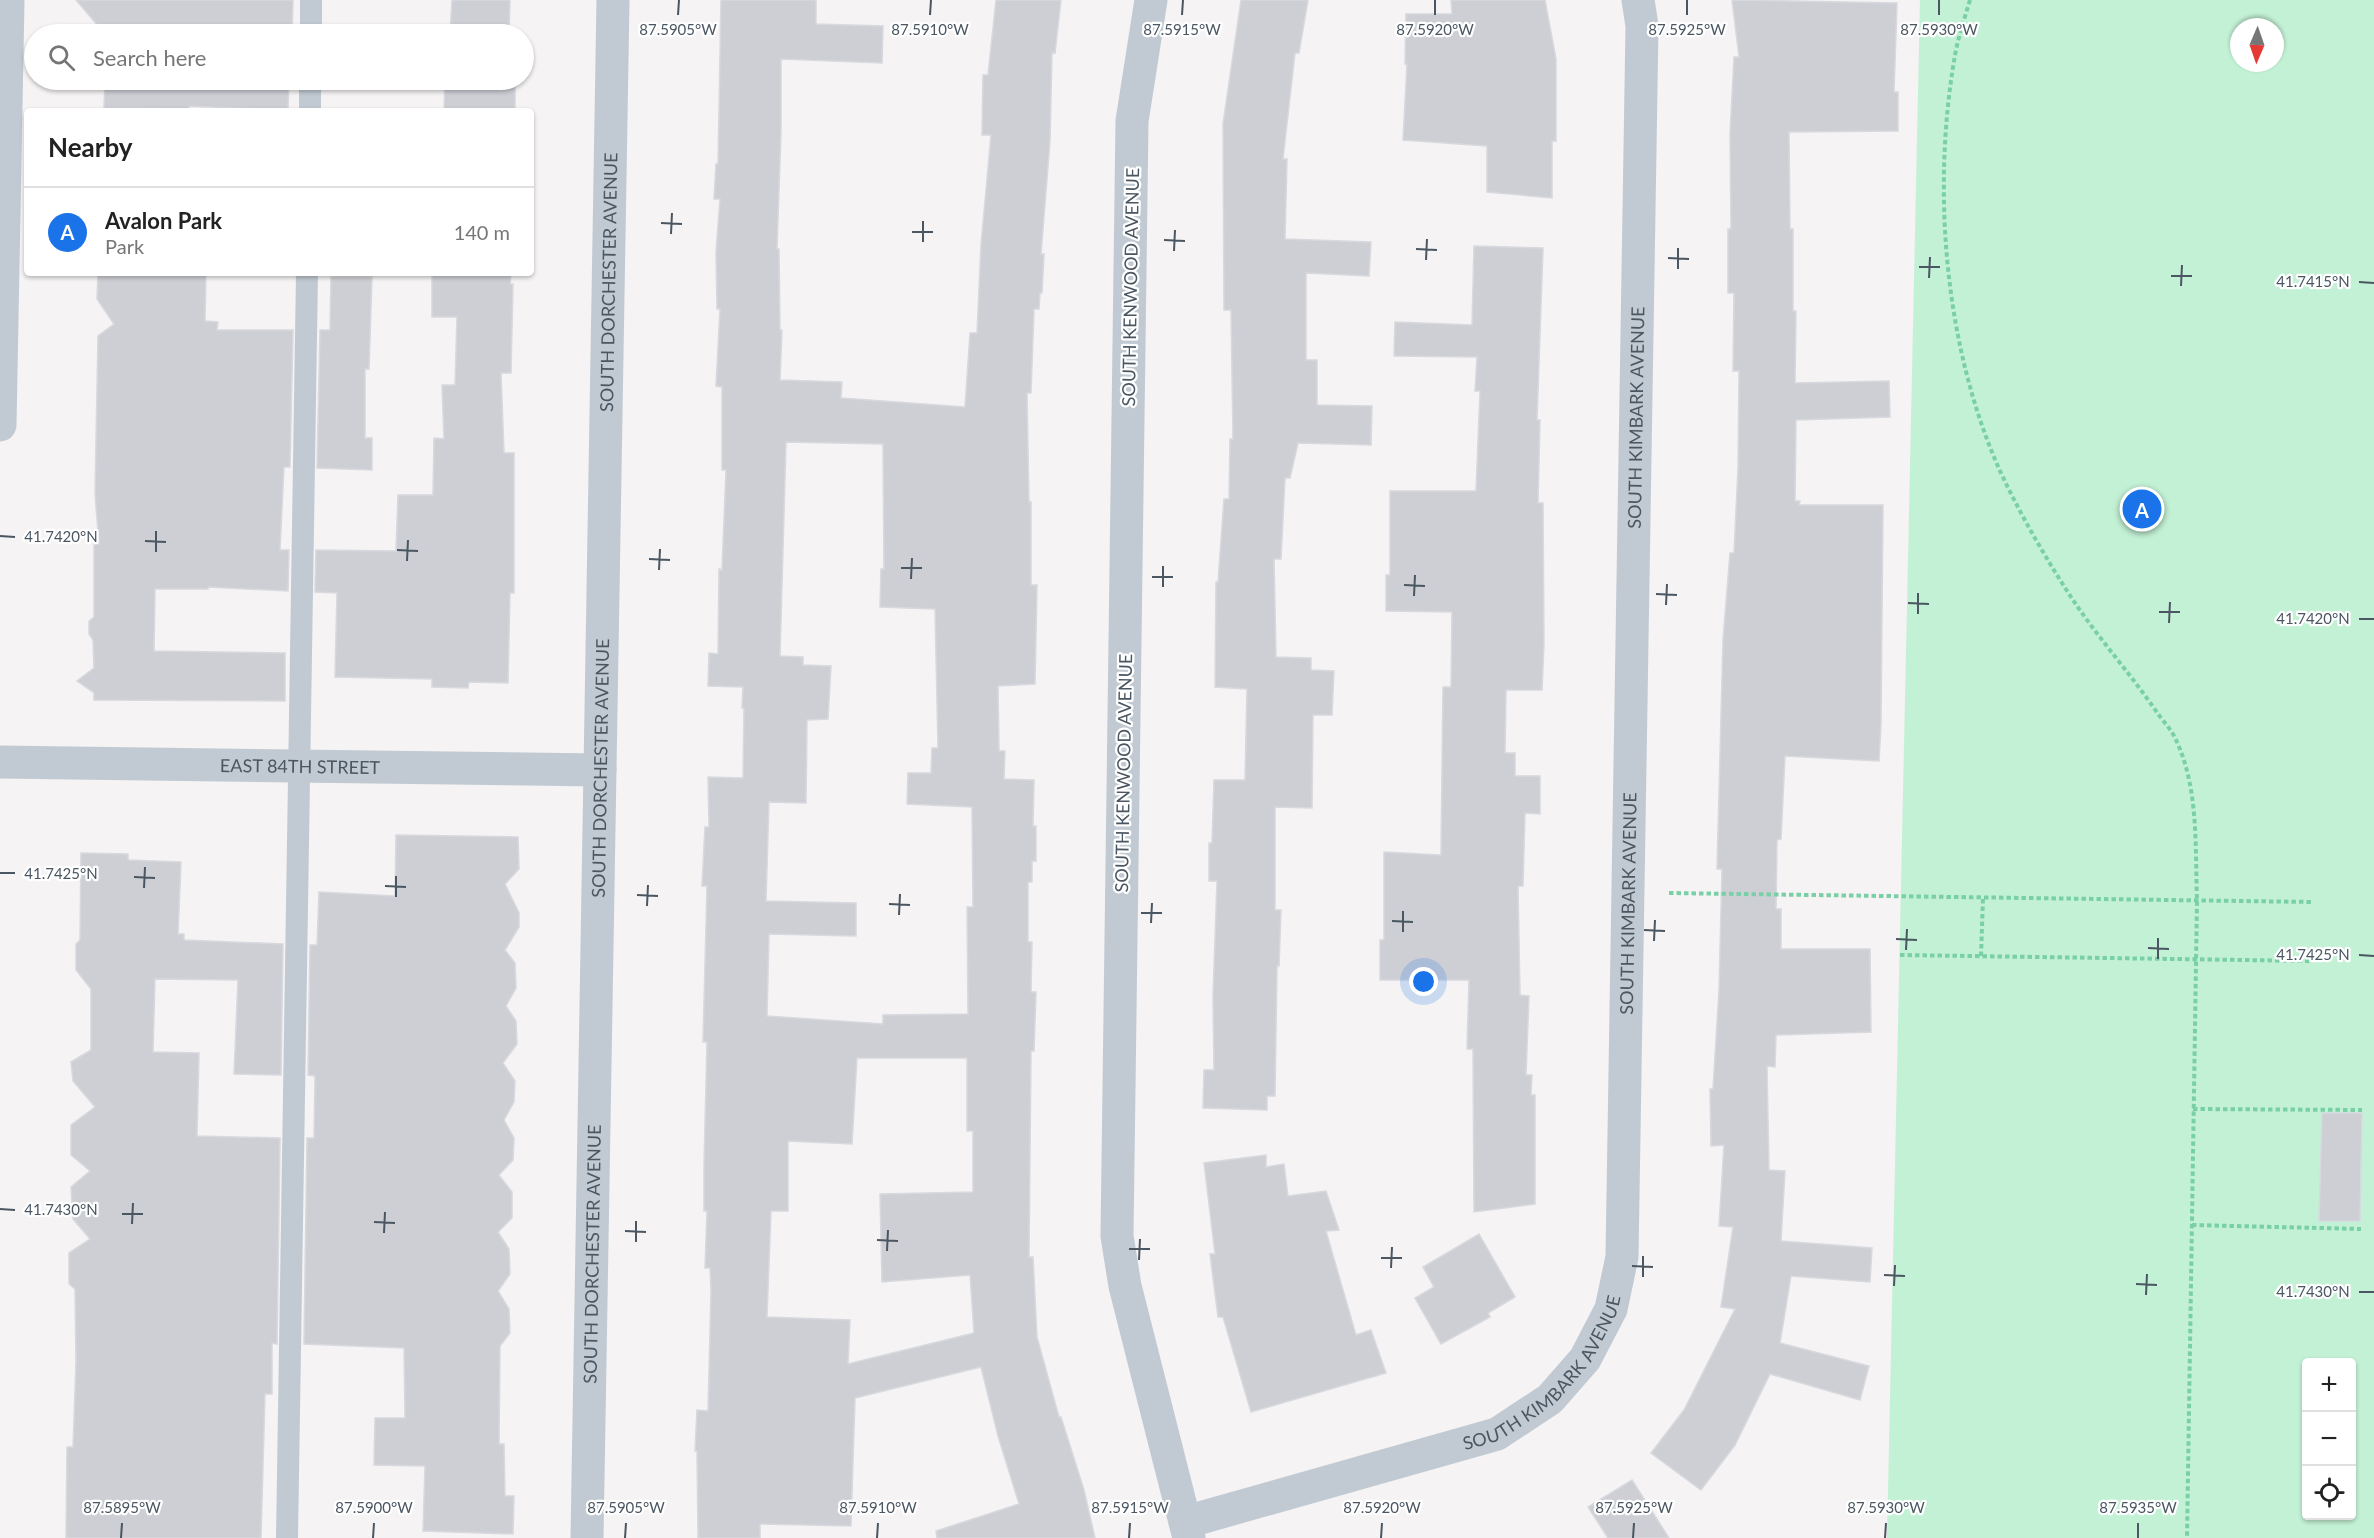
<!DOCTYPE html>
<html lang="en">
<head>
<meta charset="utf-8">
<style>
	:root { --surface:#fff; --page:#f2f2f2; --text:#222; --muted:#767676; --line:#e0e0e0; --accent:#1a73e8 }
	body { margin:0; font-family:Lato,sans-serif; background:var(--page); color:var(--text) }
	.controls { position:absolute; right:18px; bottom:18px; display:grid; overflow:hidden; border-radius:6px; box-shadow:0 2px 4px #0004 }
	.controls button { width:54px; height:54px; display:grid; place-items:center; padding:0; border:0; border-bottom:2px solid var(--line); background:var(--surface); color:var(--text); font:30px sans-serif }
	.compass { position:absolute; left:2230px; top:18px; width:54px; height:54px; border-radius:50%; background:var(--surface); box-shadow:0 2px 4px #0004; rotate:182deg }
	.you { position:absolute; left:1424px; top:982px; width:21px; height:21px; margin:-15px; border:4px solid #fff; border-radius:50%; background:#1a73e8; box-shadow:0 0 0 9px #1a73e833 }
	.badge { display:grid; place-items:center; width:39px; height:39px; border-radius:50%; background:var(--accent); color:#fff; font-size:20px; font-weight:700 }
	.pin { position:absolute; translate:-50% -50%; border:3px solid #fff; box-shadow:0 2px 6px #0006 }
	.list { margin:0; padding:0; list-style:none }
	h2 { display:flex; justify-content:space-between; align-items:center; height:78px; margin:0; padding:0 24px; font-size:26px }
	h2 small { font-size:20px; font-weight:400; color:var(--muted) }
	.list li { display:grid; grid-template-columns:39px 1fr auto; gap:18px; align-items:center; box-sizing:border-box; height:90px; padding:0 24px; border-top:2px solid var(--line) }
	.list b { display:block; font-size:22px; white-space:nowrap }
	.list p { margin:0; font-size:20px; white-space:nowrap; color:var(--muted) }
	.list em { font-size:20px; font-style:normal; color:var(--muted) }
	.icon { flex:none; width:33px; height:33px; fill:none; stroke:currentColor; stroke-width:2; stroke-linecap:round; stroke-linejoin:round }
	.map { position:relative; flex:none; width:2374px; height:1538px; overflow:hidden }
	.search { position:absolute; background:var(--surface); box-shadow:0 2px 4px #0004; left:24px; top:24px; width:510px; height:66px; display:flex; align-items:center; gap:15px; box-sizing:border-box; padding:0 21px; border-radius:33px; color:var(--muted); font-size:22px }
	.panel { position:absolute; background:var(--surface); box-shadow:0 2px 4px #0004; left:24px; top:108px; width:510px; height:168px; border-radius:6px }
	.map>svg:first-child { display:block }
	.green { fill:#c3f1d5; fill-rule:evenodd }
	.building { fill:#cdcfd5; stroke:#d7d9de; stroke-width:1.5; fill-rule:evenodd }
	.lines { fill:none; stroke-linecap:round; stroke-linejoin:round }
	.path { stroke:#7ad0a6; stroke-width:4; stroke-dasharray:4.5 3; stroke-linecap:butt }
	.service { stroke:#c1cad2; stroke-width:22 }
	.minor { stroke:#c1cad2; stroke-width:33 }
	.ticks { fill:none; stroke:#4a5661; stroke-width:2 }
	.labels { text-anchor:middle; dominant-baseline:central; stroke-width:4.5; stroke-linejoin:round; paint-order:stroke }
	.street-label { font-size:18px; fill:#4a5661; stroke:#fff }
	.ticks-label { font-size:15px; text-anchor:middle; fill:#4a5661; stroke:#fff; stroke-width:4.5; stroke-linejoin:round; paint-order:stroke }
</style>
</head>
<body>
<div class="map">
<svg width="2374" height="1538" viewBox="0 0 2374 1538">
	<rect width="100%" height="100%" fill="#f5f3f3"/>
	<path class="green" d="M1920 0H2374V1538H1887ZM2239 27H2275V63H2239ZM2306 1362H2352V1516H2306Z"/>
	<g class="building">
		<path d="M76 0H293L292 34H105Z"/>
		<path d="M452 0H510L509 34H450Z"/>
		<path d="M721 0H816V24L883 26 882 63 781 59V131L777 249H779L780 330H782L780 380 842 382 841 398 965 407 970 333H977L981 245 991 135H982L983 75H988L996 0H1061L1055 53 1052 52 1050 141 1041 254H1044L1042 293H1040L1039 309H1034L1031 393H1027L1029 502H1031V585H1037L1035 684 998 686 999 751H1005L1004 779 1034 780 1033 826H1036V861H1032V882H1028V942H1032L1031 992H1036L1034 1051H1031L1029 1257H1033L1037 1337 1059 1417H1061L1084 1490 1095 1538H937L936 1531 1019 1504 998 1436 981 1367 855 1398 851 1526 760 1524V1538H698L697 1451H695L697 1410 708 1411 711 1291 710 1268H705L707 1211H704V1165L707 1042H703L707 886H702L705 827H709L708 777 743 778 744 708H742L743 687 708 686 709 653 718 654 719 569 722 570 726 470H722V387L716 386 720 309H717L716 252 720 199H714L716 164H718ZM786 442 883 444 884 569H881L880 607 935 609 938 748H932L931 773H908L907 804 972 807 973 907H967L968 1014 883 1015V1024L767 1016 769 934 856 936V903L766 901 769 802 806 803 807 720 828 719 831 666 803 665V657L780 656ZM857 1058H967V1131H973V1192L880 1194 882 1282 970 1275 974 1333 848 1364 850 1320 767 1317 771 1211H788V1141L852 1144Z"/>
		<path d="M1241 0H1308L1299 53H1295L1283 159H1287L1285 239 1371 242 1369 276 1306 273V360H1317V405L1372 406 1371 445 1298 443 1290 478H1285L1281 559H1274L1276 657 1311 658V670L1334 671 1332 715H1313L1312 808 1275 807V910H1281L1279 966H1277L1275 1096H1267V1110L1203 1108 1204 1070H1214L1213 997 1217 881H1209V843H1212L1214 780H1245L1247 689 1215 687 1216 582H1218L1224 499H1229L1230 439H1233L1231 310H1224L1223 124Z"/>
		<path d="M1451 0H1545L1556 59V141H1552V198L1487 192V146L1403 140 1407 64H1405L1406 14H1452Z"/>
		<path d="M1732 0 1897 3 1894 92H1898V131L1789 132 1790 229H1793V311H1796L1795 383 1889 381 1890 417 1796 420 1795 501H1800L1799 505H1883L1881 724 1879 761 1785 756 1781 839 1777 840 1776 909H1781V949H1870L1871 1032 1776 1035 1775 1067 1767 1066 1769 1170 1785 1171 1781 1241 1872 1248 1870 1282 1791 1276 1780 1343 1869 1366 1860 1400 1770 1374 1735 1445 1701 1490 1651 1453 1684 1410 1735 1309 1721 1307 1733 1227 1719 1226 1724 1145 1711 1146 1710 1089H1713L1719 990 1722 869H1717L1723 640 1730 553H1734L1738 468 1739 371H1733L1734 293H1728V229H1731L1730 135 1734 57H1739Z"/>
		<path d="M105 80H289L288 110 189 106V109L104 108Z"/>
		<path d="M445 80H515V111H444Z"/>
		<path d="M1474 246 1543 248 1537 420H1540L1538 503H1543L1544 643 1542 690H1506L1505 753H1515V776H1540V814L1525 813 1523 886H1518L1520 995 1529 996 1526 1075H1532L1531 1095H1535V1204L1474 1212 1473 1049H1467L1469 980H1380V940H1384V852L1441 855 1443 687H1451L1452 612 1386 611V575H1390V491H1476L1480 391H1475L1477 357 1394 356 1395 322 1472 325Z"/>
		<path d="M98 273H206L205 321 218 322 217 330H293L290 467H284L280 550H289L288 591 208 587V589H155L154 651 285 653V701L94 700V693L77 681 94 668 93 640 89 634V621L94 617V544H99L95 494 98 336 114 324 97 299Z"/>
		<path d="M432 274 511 275 510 284H513L511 373H501L504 453H514V593H510L508 683 469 682 468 688 432 687V679L335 677 337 593 315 592 316 550 396 551 398 495H433L434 438 444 439 442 385H455L457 317H432Z"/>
		<path d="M331 277H372L369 369H365V438H372V470L317 468 320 330H330Z"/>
		<path d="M396 835 518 837 519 869 505 884 519 913V927L505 950 515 963 516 988 506 1006 516 1021 517 1044 503 1063 515 1081 514 1102 504 1120 514 1138 513 1160 499 1175 512 1192V1218L498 1232 509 1249 510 1274 498 1291 509 1309 510 1333 500 1346 499 1444H504L505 1496H514L513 1534 423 1531 425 1466 374 1465 375 1418H405L404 1348 304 1344 307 1138H314L315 1076 308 1075 310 945H317L319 892 395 896Z"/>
		<path d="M81 853 128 854V860L181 862 178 934H184V940L283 944 281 1075 234 1074 238 980 155 979 153 1052 199 1053 197 1136 280 1138 277 1344 272 1343V1394H265L261 1538H66L67 1447H73L76 1361 75 1289 69 1284V1253L90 1239 73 1219 71 1187 90 1171 71 1155V1125L95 1107 73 1081 71 1062 91 1050V989L76 970V944L80 940Z"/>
		<path d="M2322 1113H2362L2360 1221H2319Z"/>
		<path d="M1266 1155V1167L1284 1164 1288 1196 1326 1191 1339 1230 1326 1231 1356 1335 1371 1330 1386 1373 1251 1412 1223 1317H1218L1210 1254H1215L1204 1163Z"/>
		<path d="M1479 1234 1515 1297 1488 1313 1490 1317 1441 1344 1415 1298 1434 1287 1423 1267Z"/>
		<path d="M1632 1480 1669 1538H1608L1588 1507Z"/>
	</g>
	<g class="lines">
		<g class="path">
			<path d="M1970 0C1964 20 1957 41 1954 61 1932 193 1945 348 2000 471 2020 514 2045 557 2071 597 2098 638 2131 674 2158 714 2165 723 2173 732 2177 742 2199 791 2195 848 2197 900L2187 1538"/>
			<path d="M1669 893 2313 902"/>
			<path d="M1900 955 2312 961"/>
			<path d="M1981 956 1983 898"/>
			<path d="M2193 1109 2362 1110"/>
			<path d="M2192 1225 2361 1229"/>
		</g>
		<g class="service">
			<path d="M311 34V0"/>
			<path d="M310 111V80"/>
			<path d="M287 1538 307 273"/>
		</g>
		<g class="minor">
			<path d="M1151 0 1132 121 1117 1236 1125 1286 1189 1538"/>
			<path d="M0 425 8 0"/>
			<path id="s1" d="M0 762 600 770"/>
			<path id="s2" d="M1186 1522 1497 1434 1550 1399 1585 1359 1611 1309 1622 1257 1642 26 1638 0"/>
			<path id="s3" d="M587 1538 613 0"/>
		</g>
	</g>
	<path class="ticks" d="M678 15 679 0M930 15 931 0M1182 15 1183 0M1435 15V0M1687 15V0M1939 15V0M661 223 682 224M912 232H933M671 234 672 213M1164 240 1185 241M923 242V221M1416 249 1437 250M1174 251 1175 230M1668 258 1689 259M1426 260 1427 239M1919 267H1940M1678 269V248M2171 276H2192M1929 278 1930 257M2359 282 2374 283M2181 286 2182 265M0 536 15 537M145 541 166 542M397 550 418 551M156 552V531M649 559 670 560M407 561 408 540M901 568H922M659 570 660 549M1152 577H1173M911 579 912 558M1404 585 1425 586M1163 587V566M1656 594 1677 595M1414 596 1415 575M1908 603 1929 604M1666 605 1667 584M2159 612H2180M1918 614V593M2359 619H2374M2169 623 2170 602M0 873H15M134 877 155 878M385 886 406 887M144 888 145 867M637 895 658 896M396 897V876M889 904 910 905M647 906 648 885M1141 913H1162M899 915 900 894M1392 921 1413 922M1151 923 1152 903M1644 930 1665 931M1403 932V911M1896 939 1917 940M1654 941 1655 920M2148 948 2169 949M1906 950 1907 929M2359 955 2374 956M2158 959V938M0 1209 15 1210M122 1214H143M374 1222 395 1223M132 1224 133 1203M625 1231 646 1232M384 1233 385 1212M877 1240 898 1241M636 1242V1221M1129 1249H1150M887 1251 888 1230M1381 1258H1402M1139 1260 1140 1239M1632 1266 1653 1267M1391 1268 1392 1247M1884 1275 1905 1276M1643 1277V1256M2136 1284 2157 1285M1894 1286 1895 1265M2359 1292H2374M2146 1295 2147 1274M121 1538 122 1523M373 1538 374 1523M625 1538 626 1523M877 1538 878 1523M1129 1538 1130 1523M1381 1538 1382 1523M1633 1538 1634 1523M1885 1538 1886 1523M2138 1538V1523"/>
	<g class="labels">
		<g class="street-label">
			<text stroke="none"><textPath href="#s3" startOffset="1256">SOUTH DORCHESTER AVENUE</textPath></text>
			<text transform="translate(1130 287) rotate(-89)">SOUTH KENWOOD AVENUE</text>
			<text stroke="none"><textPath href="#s2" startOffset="1389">SOUTH KIMBARK AVENUE</textPath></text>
			<text stroke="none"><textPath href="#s1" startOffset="300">EAST 84TH STREET</textPath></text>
			<text stroke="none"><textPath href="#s3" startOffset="770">SOUTH DORCHESTER AVENUE</textPath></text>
			<text transform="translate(1123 773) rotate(-89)">SOUTH KENWOOD AVENUE</text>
			<text stroke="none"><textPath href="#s2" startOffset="903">SOUTH KIMBARK AVENUE</textPath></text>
			<text stroke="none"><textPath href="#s3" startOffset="284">SOUTH DORCHESTER AVENUE</textPath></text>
			<text stroke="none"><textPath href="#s2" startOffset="399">SOUTH KIMBARK AVENUE</textPath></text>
		</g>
	</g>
	<g class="ticks-label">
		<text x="678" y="35">87.5905°W</text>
		<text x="930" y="35">87.5910°W</text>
		<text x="1182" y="35">87.5915°W</text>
		<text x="1435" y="35">87.5920°W</text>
		<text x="1687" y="35">87.5925°W</text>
		<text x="1939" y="35">87.5930°W</text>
		<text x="2313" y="287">41.7415°N</text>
		<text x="61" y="542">41.7420°N</text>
		<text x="2313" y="624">41.7420°N</text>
		<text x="61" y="879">41.7425°N</text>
		<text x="2313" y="960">41.7425°N</text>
		<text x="61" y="1215">41.7430°N</text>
		<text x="2313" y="1297">41.7430°N</text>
		<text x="122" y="1513">87.5895°W</text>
		<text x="374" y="1513">87.5900°W</text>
		<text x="626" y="1513">87.5905°W</text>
		<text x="878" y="1513">87.5910°W</text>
		<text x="1130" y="1513">87.5915°W</text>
		<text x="1382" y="1513">87.5920°W</text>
		<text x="1634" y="1513">87.5925°W</text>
		<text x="1886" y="1513">87.5930°W</text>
		<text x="2138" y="1513">87.5935°W</text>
	</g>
</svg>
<div class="controls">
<button>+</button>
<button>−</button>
<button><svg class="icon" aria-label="locate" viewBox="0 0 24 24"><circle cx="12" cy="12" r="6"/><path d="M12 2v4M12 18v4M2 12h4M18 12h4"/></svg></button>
</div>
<svg class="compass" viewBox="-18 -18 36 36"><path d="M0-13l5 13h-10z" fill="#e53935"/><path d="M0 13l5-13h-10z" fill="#767676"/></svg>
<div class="you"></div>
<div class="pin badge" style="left:2142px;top:509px">A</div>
<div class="search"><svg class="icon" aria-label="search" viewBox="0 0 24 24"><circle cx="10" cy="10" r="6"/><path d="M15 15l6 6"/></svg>Search here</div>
<section class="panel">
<h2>Nearby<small></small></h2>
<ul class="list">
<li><span class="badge">A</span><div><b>Avalon Park</b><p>Park</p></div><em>140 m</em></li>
</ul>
</section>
</div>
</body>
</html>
